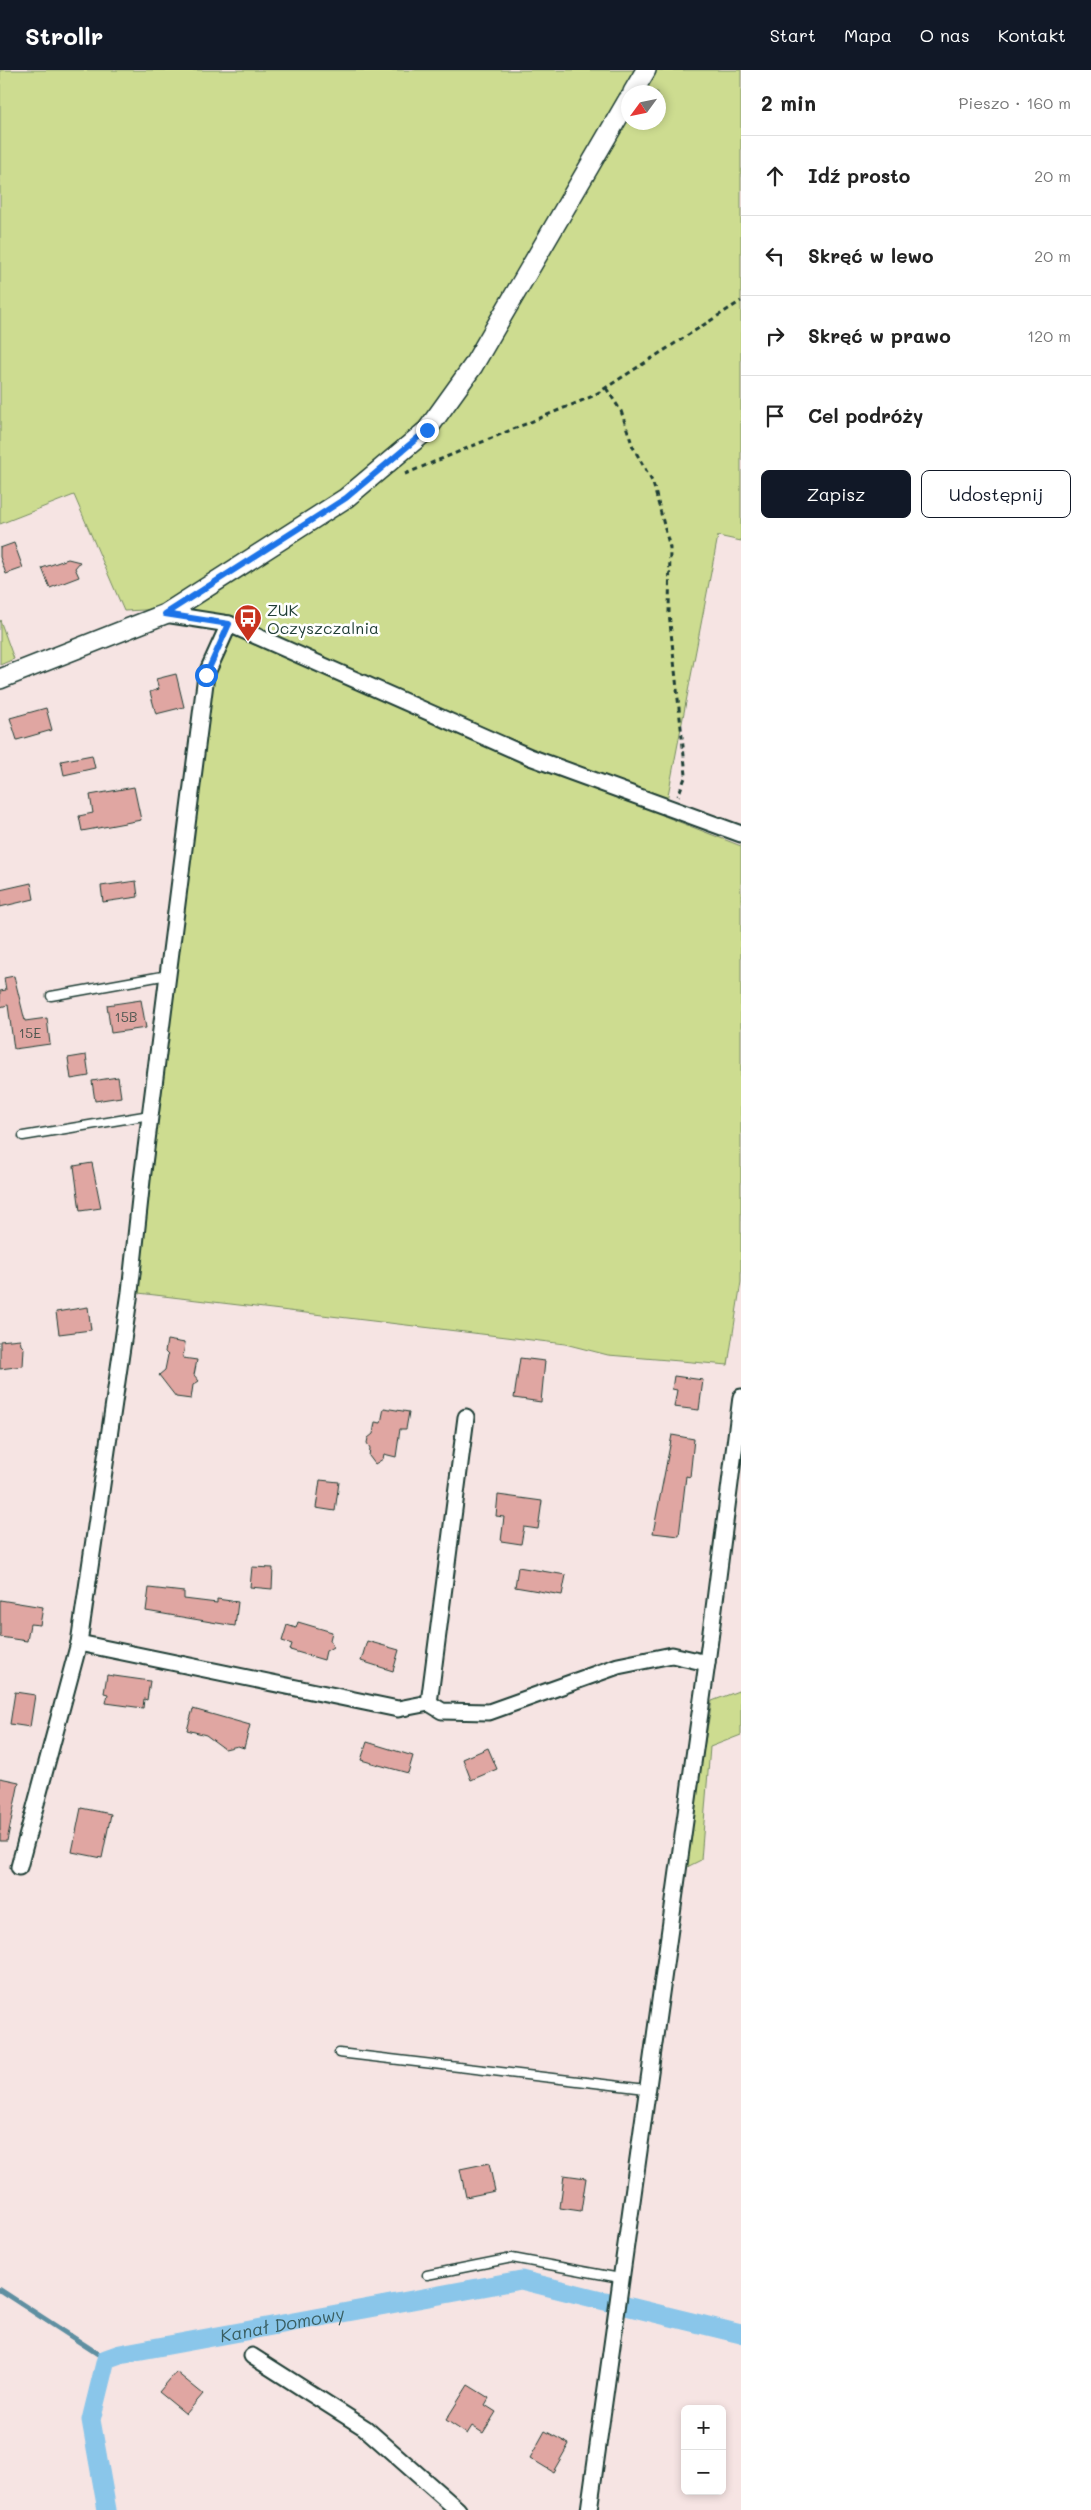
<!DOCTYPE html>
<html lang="pl">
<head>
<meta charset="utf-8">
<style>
	:root { --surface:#fff; --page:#f2f2f2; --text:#222; --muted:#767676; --line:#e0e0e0; --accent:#111827 }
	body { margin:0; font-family:Mali,sans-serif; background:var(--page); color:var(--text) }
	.controls { position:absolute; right:15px; bottom:15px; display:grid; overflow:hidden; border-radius:8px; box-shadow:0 2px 8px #0003 }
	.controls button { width:45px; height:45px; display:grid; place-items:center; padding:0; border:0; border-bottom:1px solid var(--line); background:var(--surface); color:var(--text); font:25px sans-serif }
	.compass { position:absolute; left:621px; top:15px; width:45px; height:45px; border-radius:50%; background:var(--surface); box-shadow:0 2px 8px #0003; rotate:237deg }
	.stop { position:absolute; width:15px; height:15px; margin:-11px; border:4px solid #1a73e8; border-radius:50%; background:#fff }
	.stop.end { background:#1a73e8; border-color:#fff; box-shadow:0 1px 5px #0008 }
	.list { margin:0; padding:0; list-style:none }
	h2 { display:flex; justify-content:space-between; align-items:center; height:65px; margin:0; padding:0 20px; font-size:21px }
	h2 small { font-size:16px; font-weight:400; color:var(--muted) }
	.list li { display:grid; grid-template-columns:32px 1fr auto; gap:15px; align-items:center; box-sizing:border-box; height:80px; padding:0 20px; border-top:1px solid var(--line) }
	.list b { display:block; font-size:19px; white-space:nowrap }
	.list em { font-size:16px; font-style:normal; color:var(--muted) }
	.actions { display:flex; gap:10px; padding:15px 20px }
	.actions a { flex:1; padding:11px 0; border:1px solid var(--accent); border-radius:8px; text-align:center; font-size:18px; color:var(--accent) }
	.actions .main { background:var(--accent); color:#fff }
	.icon { flex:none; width:28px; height:28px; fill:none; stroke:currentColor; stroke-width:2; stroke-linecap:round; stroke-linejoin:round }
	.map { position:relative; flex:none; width:741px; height:2440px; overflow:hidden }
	header { display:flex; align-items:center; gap:30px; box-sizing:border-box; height:70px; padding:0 25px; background:var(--accent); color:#fff }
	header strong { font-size:24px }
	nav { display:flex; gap:28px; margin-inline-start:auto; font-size:18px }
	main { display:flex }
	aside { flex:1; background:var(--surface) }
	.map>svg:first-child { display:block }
	.green { fill:#cddc90; stroke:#768c62; fill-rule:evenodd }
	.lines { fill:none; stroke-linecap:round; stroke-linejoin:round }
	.stream { stroke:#5f8fa1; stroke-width:5.5 }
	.canal { stroke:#8ac6ea; stroke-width:19 }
	.building { fill:#e0a6a2; stroke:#1f3d34 }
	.service-casing { stroke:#1f3d34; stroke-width:11 }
	.minor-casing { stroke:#1f3d34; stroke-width:19 }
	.tertiary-casing { stroke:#1f3d34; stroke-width:22 }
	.path { stroke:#1f3d34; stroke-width:3; stroke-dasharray:5 4; stroke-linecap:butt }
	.service { stroke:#fff; stroke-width:8 }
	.minor { stroke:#fff; stroke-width:15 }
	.tertiary { stroke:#fff; stroke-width:19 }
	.route { stroke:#1a73e8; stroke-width:6 }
	.labels { text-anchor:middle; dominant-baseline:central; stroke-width:5; stroke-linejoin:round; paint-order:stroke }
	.number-label { font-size:14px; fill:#4f5750 }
	.poi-label { font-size:16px; fill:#1f3d34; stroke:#fff; text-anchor:start }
	.water-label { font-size:18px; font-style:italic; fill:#3a5f62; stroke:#fff }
</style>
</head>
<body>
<header>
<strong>Strollr</strong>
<nav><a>Start</a><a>Mapa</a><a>O nas</a><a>Kontakt</a></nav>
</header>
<main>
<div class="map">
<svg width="741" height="2440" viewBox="0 0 741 2440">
	<rect width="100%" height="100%" fill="#f6e4e3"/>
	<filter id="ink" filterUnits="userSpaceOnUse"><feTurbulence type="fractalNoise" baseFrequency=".02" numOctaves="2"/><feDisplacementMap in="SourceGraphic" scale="10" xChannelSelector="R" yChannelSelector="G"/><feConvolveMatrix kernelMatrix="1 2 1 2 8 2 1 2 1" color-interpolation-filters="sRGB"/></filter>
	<g filter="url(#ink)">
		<g class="green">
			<path d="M0 0H741V471L718 466 664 746 741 776V1212L728 1295 608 1285 565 1274 130 1222 220 557 184 538 124 541 74 425 0 454ZM628 22H658V52H628Z"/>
			<path d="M0 550 14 589 0 595Z"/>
			<path d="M741 1620V1665L710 1677 701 1790 683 1799 712 1631Z"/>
		</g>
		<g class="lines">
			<path class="stream" d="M0 2220 106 2289"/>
			<g class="canal">
				<path d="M626 2236 741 2264"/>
				<path id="s1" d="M107 2440 91 2350 106 2289 120 2284 521 2210 609 2232"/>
			</g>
		</g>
		<g class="building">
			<path d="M14 473 23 498 6 504 0 487V478Z"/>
			<path d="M68 489 80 492 75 498 79 507 50 518 42 498Z"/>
			<path d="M176 604 184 637 156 644 150 622 159 619 156 609Z"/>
			<path d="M46 638 52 660 17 670 10 648Z"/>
			<path d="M92 685 95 698 64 705 61 691Z"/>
			<path d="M134 717 141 750 82 761 79 746 93 743 90 725Z"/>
			<path d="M136 811 138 827 103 832 101 816Z"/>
			<path d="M31 813 34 829 0 837V820Z"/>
			<path d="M14 906 25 951 47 948 50 974 14 979 8 935 0 937V921L6 920 4 908Z"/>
			<path d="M141 930 146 958 111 963 107 935Z"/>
			<path d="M86 985 89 1006 71 1009 68 988Z"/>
			<path d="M118 1007 121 1027 95 1031 92 1011Z"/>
			<path d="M92 1093 101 1138 80 1141 74 1096Z"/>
			<path d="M88 1237 91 1260 59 1264 56 1242Z"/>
			<path d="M20 1269 21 1275 24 1278 23 1296 0 1299V1271Z"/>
			<path d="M167 1270 185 1273 183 1288 197 1290 194 1305 199 1311 193 1315 191 1329 176 1327 159 1305 165 1300 168 1285 165 1282Z"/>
			<path d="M520 1288 545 1291 541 1332 514 1328Z"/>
			<path d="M674 1306 703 1310 699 1340 674 1337 677 1320 672 1319Z"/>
			<path d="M384 1338 409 1342 406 1359H400L396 1387 384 1384 383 1389 375 1394 369 1386 370 1378 367 1373 368 1368 373 1364 375 1352 381 1353Z"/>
			<path d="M672 1365 694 1369 690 1407 686 1406 679 1466 653 1463Z"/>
			<path d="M320 1410 339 1412 335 1441 316 1438Z"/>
			<path d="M498 1425 542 1431 538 1459 524 1457 521 1474 501 1471 504 1447 496 1446Z"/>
			<path d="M252 1497 273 1498 272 1519 250 1517Z"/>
			<path d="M518 1497 566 1505 562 1525 515 1517Z"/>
			<path d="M149 1518 184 1522V1529L217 1533V1529L238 1532 235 1556 146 1541Z"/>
			<path d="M0 1530 43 1537 40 1555 30 1554 27 1571 0 1567Z"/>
			<path d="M298 1552 332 1562 330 1570 333 1577 326 1581 324 1590 290 1580 292 1574 282 1571 287 1555 296 1558Z"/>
			<path d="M367 1571 399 1580 393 1601 361 1591Z"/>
			<path d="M107 1605 150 1611 147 1630 144 1629 143 1638 106 1633 108 1624 104 1623Z"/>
			<path d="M15 1622 35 1625 30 1657 10 1654Z"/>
			<path d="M193 1639 250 1655 244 1678 238 1676 225 1679 206 1665 187 1660Z"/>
			<path d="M367 1672 413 1686 408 1703 361 1690Z"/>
			<path d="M488 1678 497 1699 471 1710 463 1689Z"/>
			<path d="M0 1708 19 1712 7 1771H0Z"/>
			<path d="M81 1738 111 1744 102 1788 72 1782Z"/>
			<path d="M489 2093 495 2121 466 2127 460 2099Z"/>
			<path d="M564 2105 586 2108 581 2141 560 2138Z"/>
			<path d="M176 2302 203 2324 186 2344 159 2322Z"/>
			<path d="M468 2315 489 2328 485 2335 496 2342 483 2363 472 2356 467 2364 446 2350Z"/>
			<path d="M545 2361 569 2374 553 2402 530 2388Z"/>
		</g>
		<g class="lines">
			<g class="service-casing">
				<g id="service">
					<path d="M51 926 168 905"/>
					<path d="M23 1066 150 1045"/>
					<path d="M339 1983 646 2019"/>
					<path d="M427 2205 512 2188 620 2208"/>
				</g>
			</g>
			<g class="minor-casing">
				<g id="minor">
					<path d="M165 544 229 554 530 687 741 764"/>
					<path d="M79 1573 398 1639 429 1633 466 1347"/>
					<path d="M429 1633 442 1641 489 1642 618 1596 672 1585 707 1593"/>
					<path d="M19 1797 79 1573 130 1222 142 1110 206 605 229 554"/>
					<path d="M252 2286 365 2358 458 2440"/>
					<path d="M589 2440 707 1593 741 1327"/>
				</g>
			</g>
			<g class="tertiary-casing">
				<g id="tertiary">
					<path d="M633 22 646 0"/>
					<path d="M0 609 165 544 346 428 427 360 473 296 628 30"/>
				</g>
			</g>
			<g class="path">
				<path d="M606 318 621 341 633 377 653 413 670 478 669 543 686 705 678 726"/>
				<path d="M405 404 593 326 741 231"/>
			</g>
			<use href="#service" class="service"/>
			<use href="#minor" class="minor"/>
			<use href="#tertiary" class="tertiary"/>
		</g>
	</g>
	<g class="lines" filter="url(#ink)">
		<path class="route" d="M206 605 229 554 165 544 346 428 427 360"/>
	</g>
	<defs>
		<g id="bus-pin" transform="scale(1.4375)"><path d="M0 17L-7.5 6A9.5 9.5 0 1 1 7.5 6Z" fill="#c8321e" stroke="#fff"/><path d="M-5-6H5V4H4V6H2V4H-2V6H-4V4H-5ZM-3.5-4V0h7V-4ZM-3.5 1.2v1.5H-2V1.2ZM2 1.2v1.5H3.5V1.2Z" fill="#fff"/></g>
	</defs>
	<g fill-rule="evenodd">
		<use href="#bus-pin" x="248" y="548"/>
	</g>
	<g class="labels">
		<g class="number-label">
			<text x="126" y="946">15B</text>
			<text x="30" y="962">15E</text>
		</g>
		<g class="poi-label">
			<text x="267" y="539">ZUK<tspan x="267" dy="18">Oczyszczalnia</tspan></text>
		</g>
		<g class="water-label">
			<text stroke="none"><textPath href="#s1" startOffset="334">Kanał Domowy</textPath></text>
		</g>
	</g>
</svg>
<div class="controls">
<button>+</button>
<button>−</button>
</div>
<svg class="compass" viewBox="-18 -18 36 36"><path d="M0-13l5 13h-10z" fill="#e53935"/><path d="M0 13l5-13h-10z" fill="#767676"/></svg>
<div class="stop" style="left:206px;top:605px"></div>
<div class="stop end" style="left:427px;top:360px"></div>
</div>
<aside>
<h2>2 min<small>Pieszo · 160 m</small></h2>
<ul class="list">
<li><svg class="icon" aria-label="ahead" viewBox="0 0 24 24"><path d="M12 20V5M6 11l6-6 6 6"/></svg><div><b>Idź prosto</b></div><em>20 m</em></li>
<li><svg class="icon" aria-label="left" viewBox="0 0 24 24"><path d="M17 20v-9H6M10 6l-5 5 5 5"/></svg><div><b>Skręć w lewo</b></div><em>20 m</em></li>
<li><svg class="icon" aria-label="right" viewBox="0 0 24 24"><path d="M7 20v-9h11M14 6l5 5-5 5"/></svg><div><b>Skręć w prawo</b></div><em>120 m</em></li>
<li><svg class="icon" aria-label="arrive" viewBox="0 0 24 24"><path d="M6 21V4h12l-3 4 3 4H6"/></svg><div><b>Cel podróży</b></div></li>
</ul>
<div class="actions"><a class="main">Zapisz</a><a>Udostępnij</a></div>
</aside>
</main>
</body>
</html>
